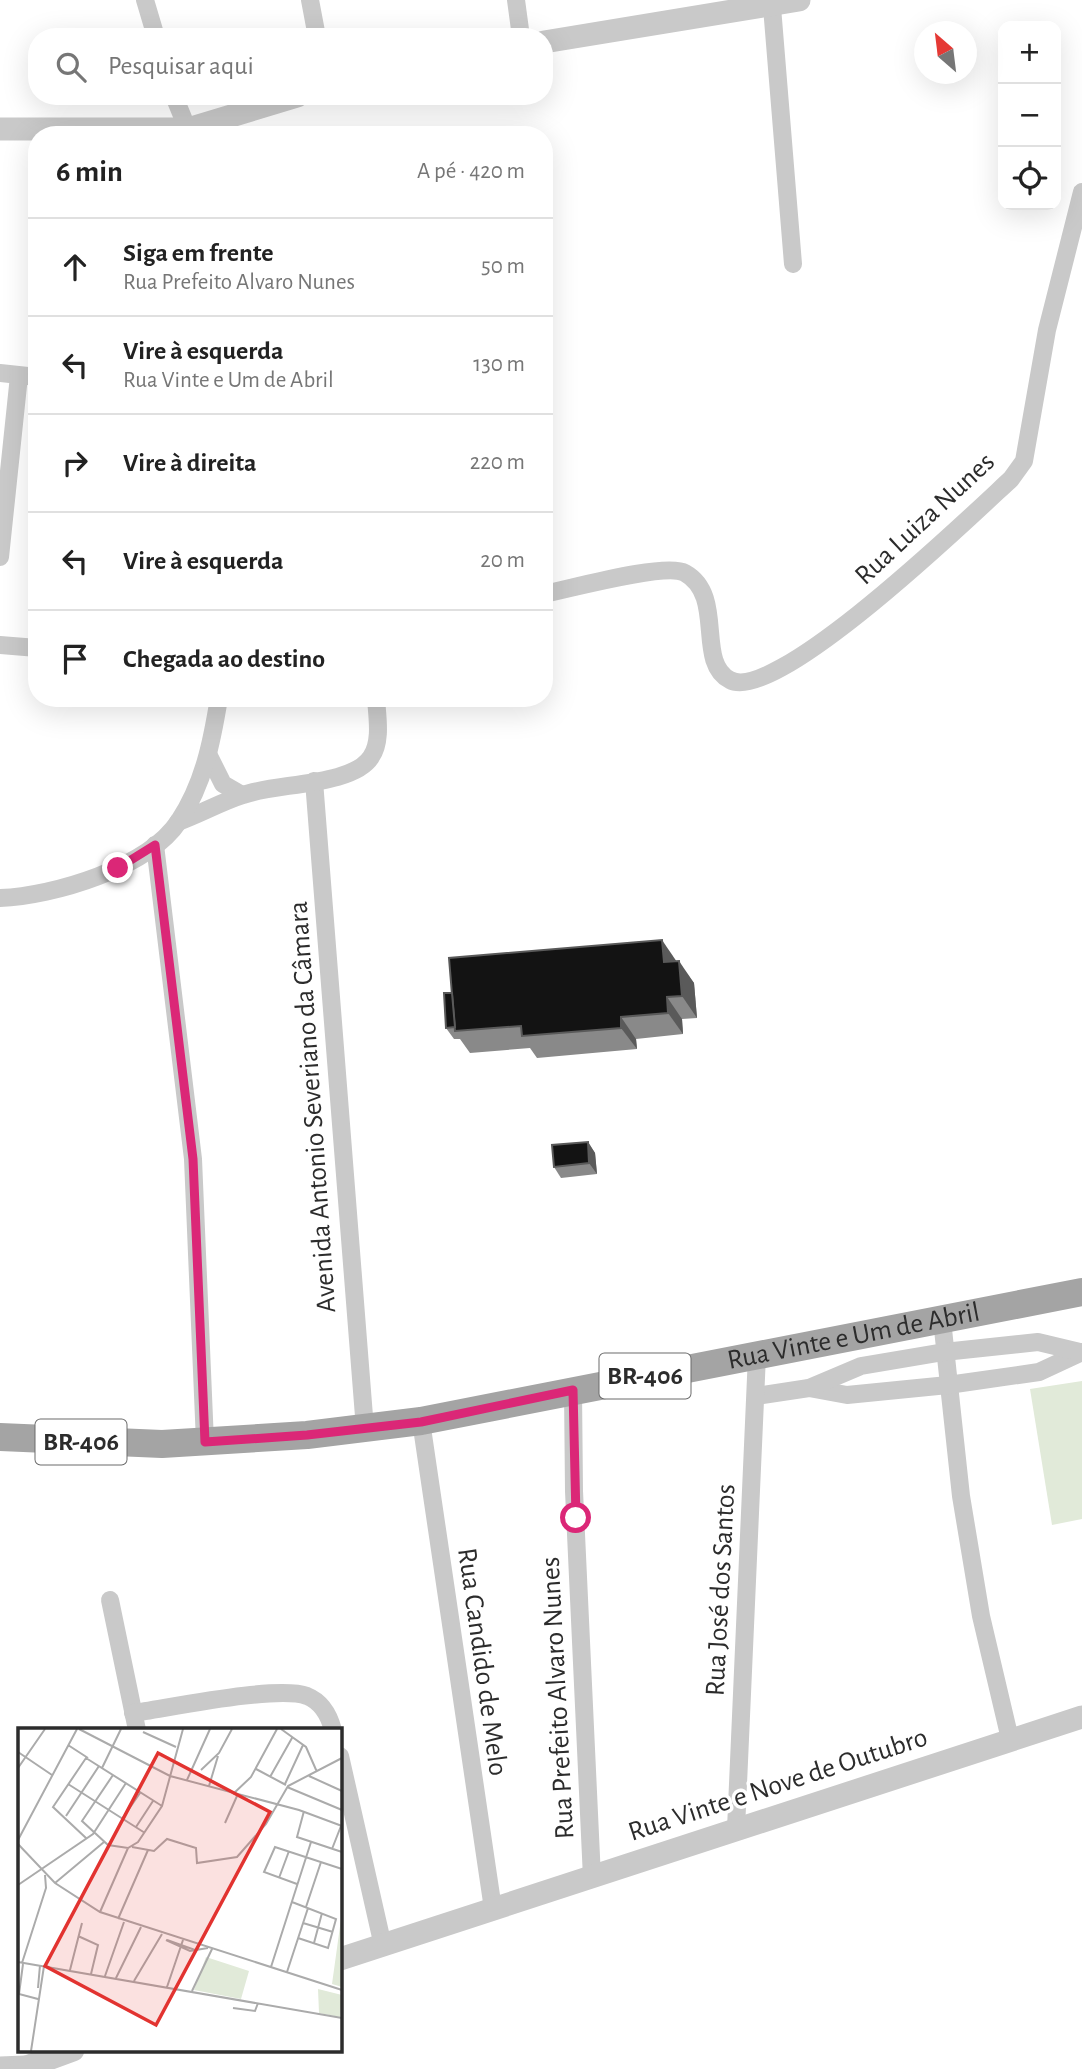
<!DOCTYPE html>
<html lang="pt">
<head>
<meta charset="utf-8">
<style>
	:root { --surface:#fff; --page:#f6f6f6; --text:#222; --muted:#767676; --line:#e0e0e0 }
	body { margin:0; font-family:"Alegreya Sans",sans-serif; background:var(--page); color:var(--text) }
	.controls { position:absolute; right:21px; top:21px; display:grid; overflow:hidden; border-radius:14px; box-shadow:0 7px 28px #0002 }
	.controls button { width:63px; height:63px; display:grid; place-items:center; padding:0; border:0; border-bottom:2px solid var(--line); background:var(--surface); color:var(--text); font:35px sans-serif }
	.compass { position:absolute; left:914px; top:21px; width:63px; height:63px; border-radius:50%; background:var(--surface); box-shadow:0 7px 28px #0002; rotate:332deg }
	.stop { position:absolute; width:21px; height:21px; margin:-16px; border:5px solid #db2777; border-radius:50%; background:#fff }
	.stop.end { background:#db2777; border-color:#fff; box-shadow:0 2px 7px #0008 }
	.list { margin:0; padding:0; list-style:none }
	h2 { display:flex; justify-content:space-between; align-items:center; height:91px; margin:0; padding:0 28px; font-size:30px }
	h2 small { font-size:23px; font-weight:400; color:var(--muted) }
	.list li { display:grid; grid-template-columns:46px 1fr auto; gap:21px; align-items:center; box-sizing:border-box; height:98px; padding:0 28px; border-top:2px solid var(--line) }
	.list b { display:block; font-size:26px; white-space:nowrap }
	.list p { margin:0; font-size:23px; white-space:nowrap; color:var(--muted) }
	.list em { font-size:23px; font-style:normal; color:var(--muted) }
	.icon { flex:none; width:38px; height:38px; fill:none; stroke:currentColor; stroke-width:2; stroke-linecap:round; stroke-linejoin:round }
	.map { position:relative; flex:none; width:1082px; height:2069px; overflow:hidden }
	.search { position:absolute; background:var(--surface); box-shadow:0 7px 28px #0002; left:28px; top:28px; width:525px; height:77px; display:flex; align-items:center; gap:18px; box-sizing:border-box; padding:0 24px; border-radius:28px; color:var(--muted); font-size:26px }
	.panel { position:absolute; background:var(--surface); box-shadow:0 7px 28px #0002; left:28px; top:126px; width:525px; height:581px; border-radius:28px }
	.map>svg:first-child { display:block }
	.green { fill:#e1ead9 }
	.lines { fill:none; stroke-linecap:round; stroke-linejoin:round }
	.minor { stroke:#c9c9c9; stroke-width:18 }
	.tertiary { stroke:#c9c9c9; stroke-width:23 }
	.primary { stroke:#a4a4a4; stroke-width:28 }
	.wall { fill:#898989 }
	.shaded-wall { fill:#5a5a5a }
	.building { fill:#131313; stroke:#5a5a5a; stroke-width:2 }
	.route { stroke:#db2777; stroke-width:9 }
	.labels { text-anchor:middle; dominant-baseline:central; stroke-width:7; stroke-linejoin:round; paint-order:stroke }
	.shield { fill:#fff; stroke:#6b6b6b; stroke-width:2 }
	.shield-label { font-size:26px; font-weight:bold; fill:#2c2c2c }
	.street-label { font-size:28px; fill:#2c2c2c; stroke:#fff }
	.inset-road { fill:none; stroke:#ababab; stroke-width:2 }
	.view { fill:#e23330; fill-opacity:0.15; stroke:#e23330; stroke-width:3.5 }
	.inset-edge { fill:none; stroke:#2c2c2c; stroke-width:3.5 }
</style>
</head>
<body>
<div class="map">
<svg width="1082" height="2069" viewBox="0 0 1082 2069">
	<rect width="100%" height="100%" fill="#fff"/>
	<path class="green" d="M1082 1381V1519L1052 1525 1030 1389Z"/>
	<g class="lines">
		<g class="minor">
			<path d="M145 0 156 37"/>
			<path d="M310 0 317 37"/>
			<path d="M516 0 521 37"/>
			<path d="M772 7 793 264"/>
			<path d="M174 96 190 135"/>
			<path d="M0 373 37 377"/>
			<path d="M0 557 19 376"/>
			<path d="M544 594C570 589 666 562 685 573 726 596 695 662 730 680 776 705 974 513 1011 479L1024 461 1047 330 1082 192"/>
			<path d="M0 645 37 648"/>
			<path d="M209 756 223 784 242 795"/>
			<path d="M314 781 365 1429"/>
			<path d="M178 822C200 814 221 802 243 795 275 783 353 786 371 757 382 741 377 716 376 698"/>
			<path d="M155 845 193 1159 205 1442"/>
			<path d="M0 898C53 896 148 868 179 821 204 783 212 741 219 698"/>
			<path d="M942 1320 961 1496 981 1616 1010 1739"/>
			<path d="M809 1388 847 1395 948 1385 1039 1372 1082 1352"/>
			<path d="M573 1390 574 1491 592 1878"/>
			<path d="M757 1396 809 1388 861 1366 944 1352 1038 1342 1080 1352"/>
			<path d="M421 1421 493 1909"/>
			<path d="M110 1600 137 1730"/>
			<path d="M133 1713C169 1708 277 1685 307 1696 322 1702 329 1715 333 1730"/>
			<path d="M340 1756 383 1946"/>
			<path d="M736 1829 757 1355"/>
		</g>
		<g class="tertiary">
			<path d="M544 42 799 0"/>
			<path d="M0 129H188L297 96"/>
			<path d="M340 1959 1082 1717"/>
			<path d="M0 2068 25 2067"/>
			<path d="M21 2069 73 2050"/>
		</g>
		<path class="primary" id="s1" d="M0 1437 162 1444 307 1435 421 1421 1082 1292"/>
	</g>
	<g class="wall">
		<path d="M677 961 694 983 697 1018 682 1019 683 1034 636 1039 637 1049 537 1058 530 1048 470 1053 460 1039H454L446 1028Z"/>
		<path d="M588 1142 595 1153 597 1174 561 1178 554 1167Z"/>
	</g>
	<g class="shaded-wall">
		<path d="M662 940 677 962H664Z"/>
		<path d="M679 961 694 983 697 1018 682 996Z"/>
		<path d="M667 997 682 1019 683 1034 668 1013Z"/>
		<path d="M621 1017 636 1039 637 1049 621 1028Z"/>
		<path d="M588 1142 595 1153 597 1174 589 1163Z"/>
	</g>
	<g class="building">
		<path d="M662 940 664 962 679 961 682 996 667 997 668 1013 621 1017V1028L522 1036 521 1026 455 1031 449 958Z"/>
		<path d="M444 993H452L455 1027 446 1028Z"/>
		<path d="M588 1142 589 1163 554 1167 552 1145Z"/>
	</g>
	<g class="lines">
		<path class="route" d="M118 868 155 845 193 1159 205 1442 307 1435 421 1422 573 1390 576 1518"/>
	</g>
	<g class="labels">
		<g class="shield">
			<rect x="599.5" y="1353.5" width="91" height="45" rx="5"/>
			<rect x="35.5" y="1419.5" width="91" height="45" rx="5"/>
		</g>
		<g class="shield-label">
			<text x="645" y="1376">BR-406</text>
			<text x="81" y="1442">BR-406</text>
		</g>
		<g class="street-label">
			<text transform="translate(925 519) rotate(-43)">Rua Luiza Nunes</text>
			<text transform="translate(313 1107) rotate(-94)">Avenida Antonio Severiano da Câmara</text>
			<text stroke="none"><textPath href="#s1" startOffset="863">Rua Vinte e Um de Abril</textPath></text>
			<text transform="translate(721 1590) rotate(-87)">Rua José dos Santos</text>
			<text transform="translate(482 1662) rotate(82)">Rua Candido de Melo</text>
			<text transform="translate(558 1698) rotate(-93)">Rua Prefeito Alvaro Nunes</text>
			<text transform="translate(778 1785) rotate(-18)">Rua Vinte e Nove de Outubro</text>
		</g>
	</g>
	<g transform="translate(18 1728)">
		<rect width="324" height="324" fill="#fff"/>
		<path d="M324 184V259L314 256ZM188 229 231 243 223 271 176 262ZM300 261 324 267 322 289 301 285Z" fill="#e1ead9"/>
		<path class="inset-road" d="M61 1 152 48 281 82 324 98M263 1 288 19 299 44M125 4 158 19M50 17 70 30M0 24 34 47M0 40 27 1M84 40 103 1M238 41 268 57M183 42 201 25 214 1M95 47 64 93 90 117 110 120 120 114 144 78 165 1M291 48 324 63M252 49 274 10M169 52 192 1M50 56 127 105M267 56 285 17M191 58 200 28M269 59 324 82M215 66 233 49 259 1M286 83 279 109 324 124M48 88 81 38M104 91 122 65M207 95 219 68M118 99 135 73M68 110 35 79 68 30 144 78M0 112 59 1M0 116 37 155 82 184 324 262M114 119 136 123 149 111 178 120 179 135 219 129 248 96 270 58 324 30M314 121 323 98M261 150 271 123M37 155 86 114M279 156 246 144 257 119 324 141M0 157 75 106 108 55M274 174 318 191 310 220 280 210M288 179 303 134M82 184 110 120M100 191 130 122M285 195 315 204M60 208 80 217 73 246M148 212 172 223 190 220M149 212 177 222M296 215 304 185M0 234 324 290M4 235 28 160 27 147M5 236 1 266 20 271M253 239 293 114M52 242 64 195M269 244 290 180M87 248 106 194M98 250 123 199M116 253 144 206M149 259 165 212M20 260 22 237M174 263 194 221M215 280 237 283 240 275M13 323 26 238"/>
		<path class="view" d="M140 25 252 84 138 297 27 238Z"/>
		<rect width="324" height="324" class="inset-edge"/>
	</g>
</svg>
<div class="controls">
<button>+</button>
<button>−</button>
<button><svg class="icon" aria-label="locate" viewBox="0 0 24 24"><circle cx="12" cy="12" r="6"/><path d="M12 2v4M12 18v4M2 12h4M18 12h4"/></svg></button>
</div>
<svg class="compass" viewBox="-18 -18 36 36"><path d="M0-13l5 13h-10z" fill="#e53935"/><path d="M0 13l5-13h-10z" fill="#767676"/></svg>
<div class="stop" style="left:576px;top:1518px"></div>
<div class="stop end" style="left:118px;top:868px"></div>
<div class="search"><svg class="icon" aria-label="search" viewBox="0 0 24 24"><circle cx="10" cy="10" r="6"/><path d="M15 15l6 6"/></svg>Pesquisar aqui</div>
<section class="panel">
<h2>6 min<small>A pé · 420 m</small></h2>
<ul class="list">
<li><svg class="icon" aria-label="ahead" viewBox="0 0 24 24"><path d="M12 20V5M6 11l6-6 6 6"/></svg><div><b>Siga em frente</b><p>Rua Prefeito Alvaro Nunes</p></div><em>50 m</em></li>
<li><svg class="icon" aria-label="left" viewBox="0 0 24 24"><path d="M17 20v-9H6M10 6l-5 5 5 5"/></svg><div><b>Vire à esquerda</b><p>Rua Vinte e Um de Abril</p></div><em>130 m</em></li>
<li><svg class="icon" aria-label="right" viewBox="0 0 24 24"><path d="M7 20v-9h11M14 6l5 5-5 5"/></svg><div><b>Vire à direita</b></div><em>220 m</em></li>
<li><svg class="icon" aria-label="left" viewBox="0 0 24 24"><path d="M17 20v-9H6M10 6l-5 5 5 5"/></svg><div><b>Vire à esquerda</b></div><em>20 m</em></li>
<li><svg class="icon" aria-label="arrive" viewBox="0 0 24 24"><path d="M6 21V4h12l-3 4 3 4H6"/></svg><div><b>Chegada ao destino</b></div></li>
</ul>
</section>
</div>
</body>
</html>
